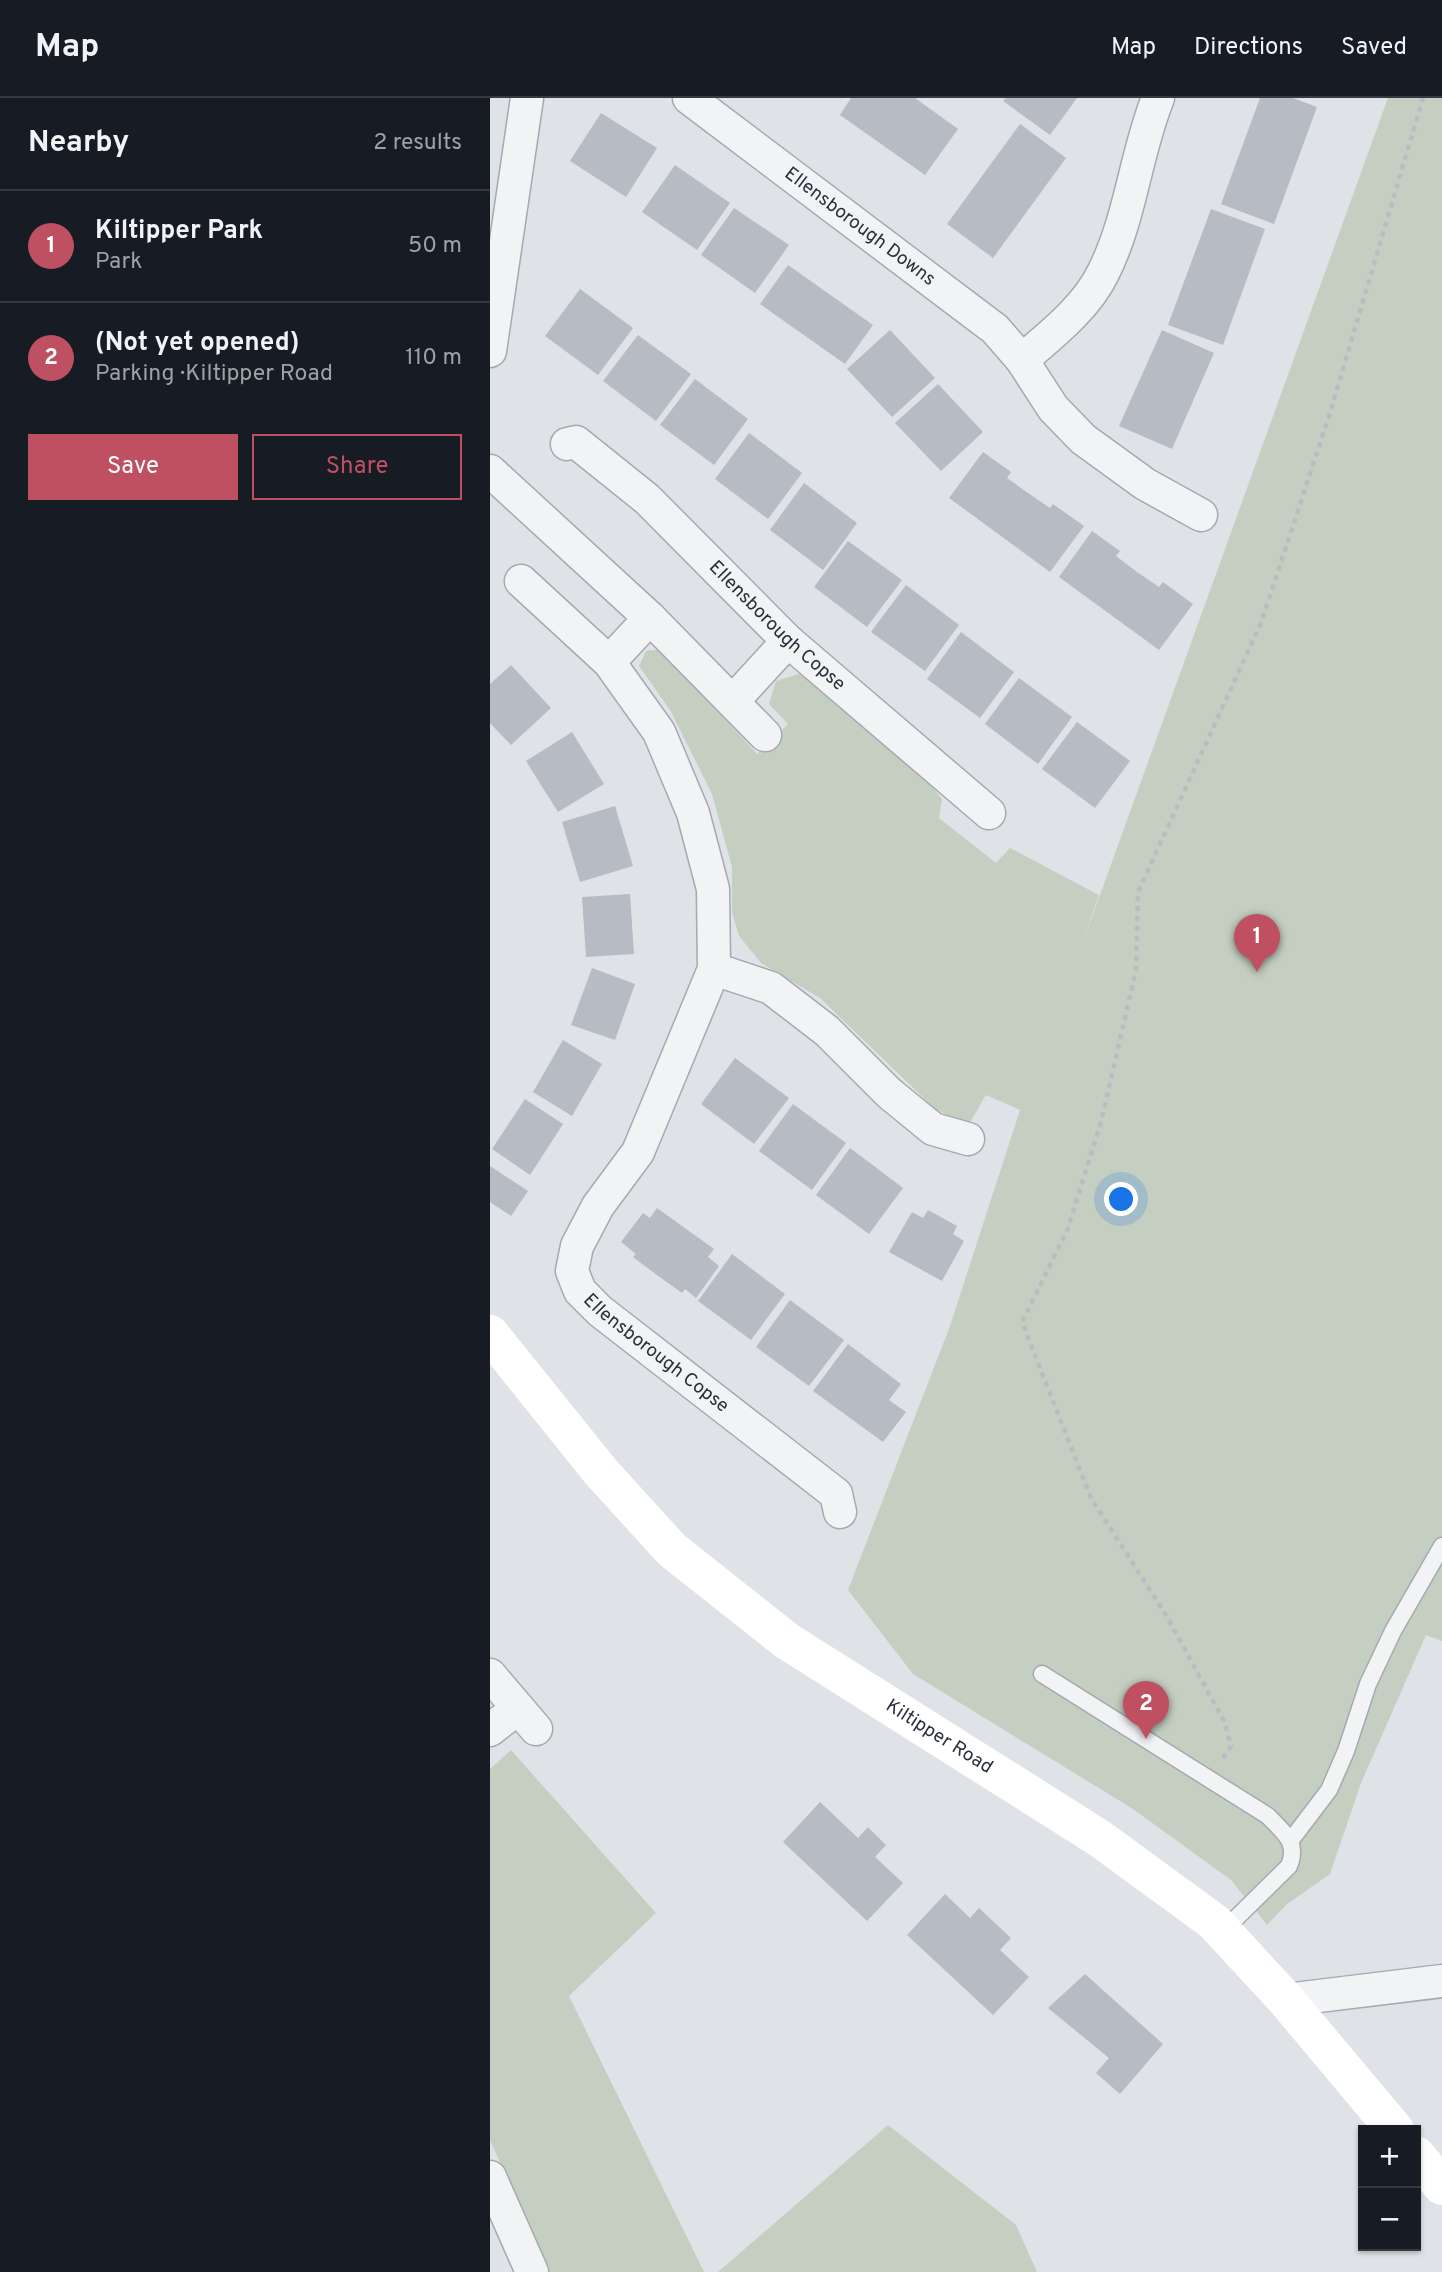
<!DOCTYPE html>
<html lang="en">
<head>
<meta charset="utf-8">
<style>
	:root { --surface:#171b24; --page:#242831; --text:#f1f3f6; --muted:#9ea1a6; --line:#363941; --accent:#bf5061 }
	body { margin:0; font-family:Overpass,sans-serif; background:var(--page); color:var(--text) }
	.controls { position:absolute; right:21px; bottom:21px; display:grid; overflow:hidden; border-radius:0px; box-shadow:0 2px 5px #0004 }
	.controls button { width:63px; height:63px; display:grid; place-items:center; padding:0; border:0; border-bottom:2px solid var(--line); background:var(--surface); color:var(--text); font:35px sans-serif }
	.you { position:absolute; left:632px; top:1102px; width:24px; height:24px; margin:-18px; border:5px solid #fff; border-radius:50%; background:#1a73e8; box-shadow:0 0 0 10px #1a73e833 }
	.badge { display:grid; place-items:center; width:46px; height:46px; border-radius:50%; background:var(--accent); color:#fff; font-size:23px; font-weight:700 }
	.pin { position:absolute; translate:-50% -58px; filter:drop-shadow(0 2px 4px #0008) }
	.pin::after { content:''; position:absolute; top:37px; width:24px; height:21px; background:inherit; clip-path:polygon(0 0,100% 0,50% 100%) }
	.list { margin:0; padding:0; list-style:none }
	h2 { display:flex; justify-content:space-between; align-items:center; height:91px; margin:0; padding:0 28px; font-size:30px }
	h2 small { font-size:23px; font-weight:400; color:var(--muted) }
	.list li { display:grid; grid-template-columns:46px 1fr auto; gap:21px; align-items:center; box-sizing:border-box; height:112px; padding:0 28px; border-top:2px solid var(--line) }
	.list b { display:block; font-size:26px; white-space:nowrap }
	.list p { margin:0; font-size:23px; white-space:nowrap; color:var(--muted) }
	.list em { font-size:23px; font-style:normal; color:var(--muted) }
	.actions { display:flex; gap:14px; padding:21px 28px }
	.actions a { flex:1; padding:16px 0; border:2px solid var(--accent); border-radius:0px; text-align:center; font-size:24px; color:var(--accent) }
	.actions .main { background:var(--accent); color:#fff }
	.map { position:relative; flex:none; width:952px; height:2174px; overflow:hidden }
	header { display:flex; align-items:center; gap:42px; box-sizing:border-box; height:98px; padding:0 35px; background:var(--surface); border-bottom:2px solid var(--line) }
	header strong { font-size:33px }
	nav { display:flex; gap:38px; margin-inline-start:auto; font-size:24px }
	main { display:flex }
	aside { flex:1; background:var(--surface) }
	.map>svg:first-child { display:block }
	.green { fill:#c5cfc1 }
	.building { fill:#b7bbc3 }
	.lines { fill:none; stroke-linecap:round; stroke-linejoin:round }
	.lane-casing { stroke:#a5a9b0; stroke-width:19 }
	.street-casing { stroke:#a5a9b0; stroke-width:35 }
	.path { stroke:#b9bcc1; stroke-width:4.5; stroke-dasharray:5 5; stroke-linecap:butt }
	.lane { stroke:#f1f3f5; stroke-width:16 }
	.street { stroke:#f1f3f5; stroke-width:32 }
	.secondary { stroke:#fff; stroke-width:38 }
	.labels { text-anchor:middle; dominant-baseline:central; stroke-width:7; stroke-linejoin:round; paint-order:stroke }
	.street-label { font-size:19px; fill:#29303c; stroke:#eef1f4 }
</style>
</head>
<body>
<header>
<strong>Map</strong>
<nav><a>Map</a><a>Directions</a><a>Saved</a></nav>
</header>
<main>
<aside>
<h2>Nearby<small>2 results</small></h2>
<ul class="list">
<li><span class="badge">1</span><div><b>Kiltipper Park</b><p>Park</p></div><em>50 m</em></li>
<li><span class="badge">2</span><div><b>(Not yet opened)</b><p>Parking · Kiltipper Road</p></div><em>110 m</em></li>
</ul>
<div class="actions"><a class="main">Save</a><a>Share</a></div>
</aside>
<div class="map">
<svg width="952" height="2174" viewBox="0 0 952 2174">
	<rect width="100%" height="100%" fill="#dfe2e6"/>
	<g class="green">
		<path d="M898 0H952V1543L936 1537 871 1685 840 1776 796 1807 777 1827 741 1782 643 1711 423 1576 358 1492 460 1228 530 1012 496 997 479 1026 446 1012 330 900 271 865 249 838 242 814V769L222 696 180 612 149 568 156 553 171 551 267 656 298 626 279 606 286 583 312 575 438 684 452 701 449 720 506 765 520 750 609 797 593 844Z"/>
		<path d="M21 1652 166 1815 79 1898 214 2174H59L0 2042V1671Z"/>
		<path d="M398 2027 526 2127 547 2174H228Z"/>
	</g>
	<g class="building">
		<path d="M361 0H425L468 31 435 77 350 17Z"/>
		<path d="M516 0H587L560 37 513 3Z"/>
		<path d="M770 0H803L827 9 784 126 731 106Z"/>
		<path d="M111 15 167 50 136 99 80 63Z"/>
		<path d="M530 26 576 60 503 160 457 126Z"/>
		<path d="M185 67 240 105 207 152 152 114Z"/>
		<path d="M244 110 299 147 265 195 211 157Z"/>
		<path d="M721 111 775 131 733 247 678 227Z"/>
		<path d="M298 167 383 227 355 266 270 206Z"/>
		<path d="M90 191 143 230 108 277 55 238Z"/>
		<path d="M400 232 445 280 402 319 357 271Z"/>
		<path d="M672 232 724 255 682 351 629 328Z"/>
		<path d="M148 237 201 276 166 323 113 283Z"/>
		<path d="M205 281 258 321 224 367 170 327Z"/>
		<path d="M448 286 493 334 451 373 405 325Z"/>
		<path d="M259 335 312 375 278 421 225 381Z"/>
		<path d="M493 354 521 374 517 380 538 395 560 410 563 406 594 428 560 474 459 400Z"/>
		<path d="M314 385 367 425 333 472 280 432Z"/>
		<path d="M602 433 630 453 626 458 647 474 669 489 673 484 703 506 669 552 569 479Z"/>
		<path d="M358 443 412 482 377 529 324 489Z"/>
		<path d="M416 487 469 527 435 573 381 534Z"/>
		<path d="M471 534 524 574 490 620 437 581Z"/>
		<path d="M21 567 61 610 21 647 0 625V586Z"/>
		<path d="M529 580 582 619 548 666 495 626Z"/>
		<path d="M587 624 640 663 605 710 552 671Z"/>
		<path d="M82 634 114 686 68 714 36 663Z"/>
		<path d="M125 708 143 768 90 784 72 724Z"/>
		<path d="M140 796 144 856 96 859 92 799Z"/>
		<path d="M102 870 145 886 125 942 81 927Z"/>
		<path d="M73 942 112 966 82 1018 43 994Z"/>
		<path d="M245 960 299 1000 264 1046 211 1006Z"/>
		<path d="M35 1001 73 1026 40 1077 2 1051Z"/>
		<path d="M303 1006 356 1045 322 1092 269 1053Z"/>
		<path d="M360 1050 413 1090 379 1136 326 1097Z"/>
		<path d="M0 1068 38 1093 21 1118 0 1104Z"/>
		<path d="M167 1110 224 1151 218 1159 229 1168 206 1200 195 1191 192 1195 167 1177 143 1159 146 1156 131 1144 153 1115 160 1120Z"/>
		<path d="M438 1112 467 1128 463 1136 474 1143 452 1183 399 1154 422 1114 433 1120Z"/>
		<path d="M242 1156 295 1196 261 1242 208 1203Z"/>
		<path d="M300 1202 354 1242 319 1288 266 1249Z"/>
		<path d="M358 1246 411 1286 399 1302 416 1314 393 1344 323 1293Z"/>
		<path d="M330 1704 368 1740 378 1729 396 1747 385 1759 413 1785 377 1823 293 1744Z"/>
		<path d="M455 1796 480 1820 489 1810 521 1840 510 1852 539 1879 503 1917 417 1837Z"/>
		<path d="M595 1876 673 1946 630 1996 606 1975 619 1960 558 1910Z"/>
	</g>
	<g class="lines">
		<g class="lane-casing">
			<g id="lane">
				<path d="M552 1576 778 1718C793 1734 809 1744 799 1768L732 1834"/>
				<path d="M801 1742 839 1692 856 1653 878 1586 903 1533 952 1448"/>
			</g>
		</g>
		<g class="street-casing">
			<g id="street">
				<path id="s1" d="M199 0 505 231 532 262 563 310 593 341 655 386 711 417"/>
				<path d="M0 253 37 0"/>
				<path d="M532 262C561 237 596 210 613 175 641 120 645 57 668 0"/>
				<path id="s2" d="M77 346 86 344 157 401 298 543 499 715"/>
				<path d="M0 373 160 520 275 637"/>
				<path id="s3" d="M31 483 119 564 169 634 203 715 223 791 224 871 148 1054 108 1108 87 1148 82 1173 90 1193 110 1213 346 1396 350 1414"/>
				<path d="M119 564 160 520"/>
				<path d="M243 603 298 543"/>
				<path d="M224 871 281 890 337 933 399 995 443 1031 478 1041"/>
				<path d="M0 1577 46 1631"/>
				<path d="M0 1632 28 1610"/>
				<path d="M796 1902 952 1883"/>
				<path d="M0 2079 42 2174"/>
			</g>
		</g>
		<path class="path" d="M733 1660 741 1648 734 1623 676 1517 601 1400 532 1224 577 1133 611 1024 646 872 648 794 771 525 839 318 933 0"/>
		<use href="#lane" class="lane"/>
		<use href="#street" class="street"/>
		<g class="secondary">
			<path id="s4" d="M0 1236 111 1374 182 1452 297 1543 609 1740 724 1824 796 1902 905 2032"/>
			<path d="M926 2057 952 2088"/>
		</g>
	</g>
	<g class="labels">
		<g class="street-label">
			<text stroke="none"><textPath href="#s1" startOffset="214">Ellensborough Downs</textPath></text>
			<text stroke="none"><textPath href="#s2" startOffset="282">Ellensborough Copse</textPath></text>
			<text stroke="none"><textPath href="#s3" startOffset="908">Ellensborough Copse</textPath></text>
			<text stroke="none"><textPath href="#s4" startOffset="609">Kiltipper Road</textPath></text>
		</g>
	</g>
</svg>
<div class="controls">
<button>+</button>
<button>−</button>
</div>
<div class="you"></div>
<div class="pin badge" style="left:767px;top:874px">1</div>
<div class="pin badge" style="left:656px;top:1641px">2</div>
</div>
</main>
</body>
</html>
